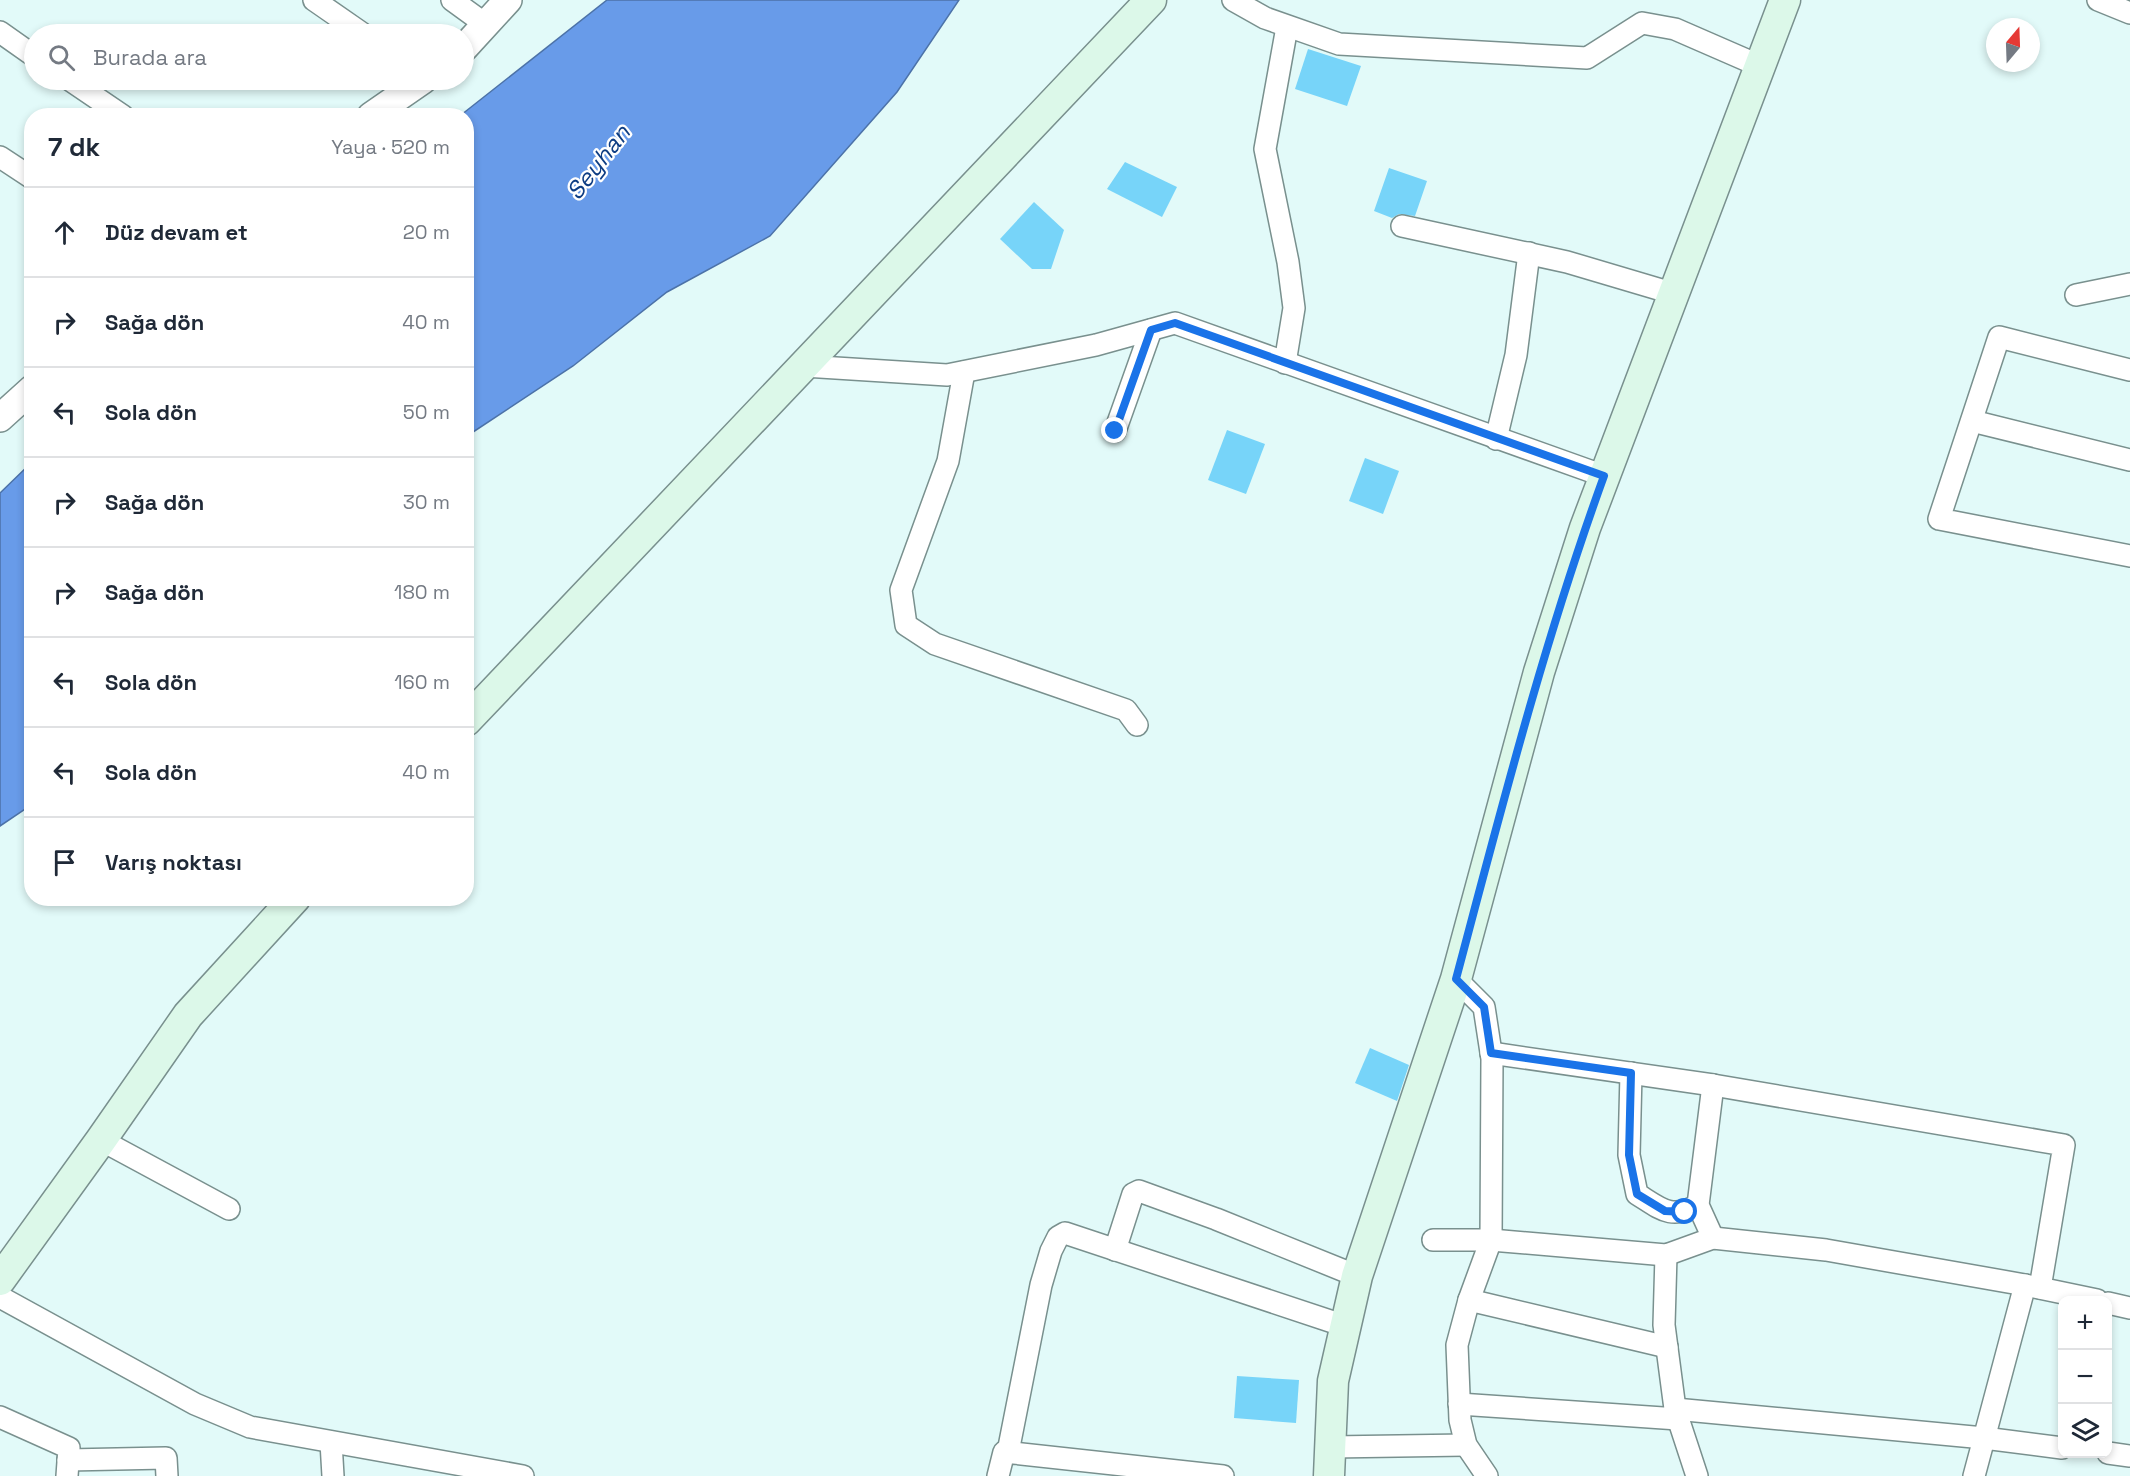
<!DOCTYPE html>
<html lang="tr">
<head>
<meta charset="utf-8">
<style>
	:root { --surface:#fff; --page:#f6f6f7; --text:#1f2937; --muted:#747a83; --line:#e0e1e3 }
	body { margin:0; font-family:"Space Grotesk",sans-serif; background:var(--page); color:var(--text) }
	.controls { position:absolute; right:18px; bottom:18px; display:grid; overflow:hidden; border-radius:12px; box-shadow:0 3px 9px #0003 }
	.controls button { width:54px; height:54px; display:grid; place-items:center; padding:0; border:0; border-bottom:2px solid var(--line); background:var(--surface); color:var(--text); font:30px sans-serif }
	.compass { position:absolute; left:1986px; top:18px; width:54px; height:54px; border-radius:50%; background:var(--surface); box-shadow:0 3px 9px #0003; rotate:19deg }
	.stop { position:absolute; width:18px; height:18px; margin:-14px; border:4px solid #1a73e8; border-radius:50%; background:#fff }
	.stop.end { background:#1a73e8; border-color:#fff; box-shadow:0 2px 6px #0008 }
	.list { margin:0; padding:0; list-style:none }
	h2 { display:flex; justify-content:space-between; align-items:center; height:78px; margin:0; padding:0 24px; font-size:26px }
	h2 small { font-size:20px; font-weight:400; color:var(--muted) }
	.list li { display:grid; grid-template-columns:39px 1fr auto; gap:18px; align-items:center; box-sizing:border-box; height:90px; padding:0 24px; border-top:2px solid var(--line) }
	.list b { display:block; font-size:22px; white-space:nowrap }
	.list em { font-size:20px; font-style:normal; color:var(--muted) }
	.icon { flex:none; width:33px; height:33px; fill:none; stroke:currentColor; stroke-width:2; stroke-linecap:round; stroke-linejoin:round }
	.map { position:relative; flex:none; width:2130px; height:1476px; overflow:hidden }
	.search { position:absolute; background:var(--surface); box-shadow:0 3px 9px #0003; left:24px; top:24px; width:450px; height:66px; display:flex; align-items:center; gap:15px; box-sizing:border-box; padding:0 21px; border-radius:33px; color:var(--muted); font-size:22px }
	.panel { position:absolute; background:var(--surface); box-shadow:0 3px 9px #0003; left:24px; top:108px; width:450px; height:798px; border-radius:24px }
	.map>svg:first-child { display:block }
	.water { fill:#689be9; stroke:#4c72a8; stroke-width:1.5 }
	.building { fill:#77d4f9 }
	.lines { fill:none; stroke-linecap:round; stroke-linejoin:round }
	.minor-casing { stroke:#79908e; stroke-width:24 }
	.tertiary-casing { stroke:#79908e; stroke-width:30 }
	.secondary-casing { stroke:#79908e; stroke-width:33 }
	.minor { stroke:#fff; stroke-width:21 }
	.tertiary { stroke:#fff; stroke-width:27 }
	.secondary { stroke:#dcf8e9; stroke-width:30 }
	.route { stroke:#1a73e8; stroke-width:8 }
	.labels { text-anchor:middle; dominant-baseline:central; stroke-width:4.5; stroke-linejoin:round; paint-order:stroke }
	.water-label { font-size:24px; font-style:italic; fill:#0e3d83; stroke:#fff }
</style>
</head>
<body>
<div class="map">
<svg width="2130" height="1476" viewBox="0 0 2130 1476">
	<rect width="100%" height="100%" fill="#e2faf9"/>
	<g class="water">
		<path d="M607 0H959L897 92 770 236 667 292 573 366 467 436 466 116 461 115Z"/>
		<path d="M31 463V805L0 826V493Z"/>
	</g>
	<g class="building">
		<path d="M1308 49 1361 66 1347 106 1295 89Z"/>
		<path d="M1125 162 1177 187 1162 217 1107 189Z"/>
		<path d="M1389 168 1427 181 1415 216 1399 214 1392 218 1374 211Z"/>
		<path d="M1034 202 1064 230 1051 269H1032L1000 239Z"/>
		<path d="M1227 430 1265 444 1246 494 1208 480Z"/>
		<path d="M1365 458 1399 471 1383 514 1349 501Z"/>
		<path d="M1370 1048 1409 1065 1397 1101 1355 1083Z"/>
		<path d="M1237 1376 1299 1380 1296 1423 1234 1418Z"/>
	</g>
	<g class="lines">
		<g class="minor-casing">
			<g id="minor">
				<path d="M314 0 363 34"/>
				<path d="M452 0 485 24"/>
				<path d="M1233 0 1265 18 1339 44 1587 58 1642 23 1675 29 1760 66"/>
				<path d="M2098 0 2130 13"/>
				<path d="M0 32 34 56"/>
				<path d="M70 80 123 116"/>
				<path d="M0 157 32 178"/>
				<path d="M1402 226 1567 262 1675 294"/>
				<path d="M2076 295 2130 284"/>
				<path d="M1285 363 1294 308 1288 262 1265 149 1287 27"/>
				<path d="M804 366 947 375 1096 345 1175 323 1604 476"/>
				<path d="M2130 370 1999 337 1939 519 2130 556"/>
				<path d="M964 372 948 461 901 590 906 625 935 644 1126 710 1137 725"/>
				<path d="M1972 421 2130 460"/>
				<path d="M1115 431 1151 330"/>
				<path d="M1496 439 1516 355 1529 253"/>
				<path d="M1456 979 1484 1007 1492 1059 1491 1240 1469 1300 1457 1345 1460 1420 1466 1445 1487 1476"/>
				<path d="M1491 1053 1713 1085 2064 1145 2040 1288"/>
				<path d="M1631 1073 1629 1155 1637 1194C1661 1209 1671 1220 1698 1205"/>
				<path d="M101 1140 229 1209"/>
				<path d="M1713 1238 1698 1205 1713 1085"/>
				<path d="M1433 1240H1491L1666 1255 1713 1238 1826 1250 2025 1285 2097 1300"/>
				<path d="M1115 1250 1133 1194 1139 1191 1216 1219 1357 1276"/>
				<path d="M1666 1255 1664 1325 1675 1409 1697 1476"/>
				<path d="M0 1297 195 1404 250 1427 523 1476"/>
				<path d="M1469 1300 1667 1347"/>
				<path d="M2108 1303 2130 1308"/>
				<path d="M1459 1404 1678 1419"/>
				<path d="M1675 1409 1984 1438 2062 1448"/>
				<path d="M0 1417 69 1448 67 1476"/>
				<path d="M331 1442 333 1476"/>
				<path d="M1331 1447 1466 1445"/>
				<path d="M1008 1452 1041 1285 1051 1251 1058 1237 1065 1233 1345 1326"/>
				<path d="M2108 1453 2130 1456"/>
				<path d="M68 1460 166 1458 167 1476"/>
				<path d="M998 1476 1004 1452 1223 1476"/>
				<path d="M1974 1476 2025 1285"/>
			</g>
		</g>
		<g class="tertiary-casing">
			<g id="tertiary">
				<path d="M464 48 508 0"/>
				<path d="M371 116 423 80"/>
				<path d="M0 418 32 389"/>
			</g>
		</g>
		<g class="secondary-casing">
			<g id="secondary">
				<path d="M466 721 1151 0"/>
				<path d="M0 1280 101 1140 188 1015 295 898"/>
				<path d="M1329 1476 1333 1381 1357 1276 1456 979 1539 672 1585 528 1785 0"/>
			</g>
		</g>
		<use href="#minor" class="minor"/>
		<use href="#tertiary" class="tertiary"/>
		<use href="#secondary" class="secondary"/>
	</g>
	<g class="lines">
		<path class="route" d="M1115 431 1151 330 1175 323 1604 476C1544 641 1501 810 1456 979L1484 1007 1491 1053 1631 1073 1629 1155 1637 1194 1665 1211 1685 1212"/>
	</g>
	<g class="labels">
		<g class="water-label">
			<text transform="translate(598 162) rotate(-52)">Seyhan</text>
		</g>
	</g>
</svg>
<div class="controls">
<button>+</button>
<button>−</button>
<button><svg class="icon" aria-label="layers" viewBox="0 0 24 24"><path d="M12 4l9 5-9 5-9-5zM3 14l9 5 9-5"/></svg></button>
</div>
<svg class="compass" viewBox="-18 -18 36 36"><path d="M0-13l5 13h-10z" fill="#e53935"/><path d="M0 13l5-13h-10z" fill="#747a83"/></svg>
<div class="stop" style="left:1685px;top:1212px"></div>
<div class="stop end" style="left:1115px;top:431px"></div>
<div class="search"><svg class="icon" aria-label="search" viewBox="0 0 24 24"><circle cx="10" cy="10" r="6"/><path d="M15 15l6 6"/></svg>Burada ara</div>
<section class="panel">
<h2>7 dk<small>Yaya · 520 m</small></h2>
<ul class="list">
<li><svg class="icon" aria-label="ahead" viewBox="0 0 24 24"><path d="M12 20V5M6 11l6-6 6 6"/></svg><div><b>Düz devam et</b></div><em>20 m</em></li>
<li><svg class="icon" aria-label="right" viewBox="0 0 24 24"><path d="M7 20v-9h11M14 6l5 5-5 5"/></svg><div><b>Sağa dön</b></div><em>40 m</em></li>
<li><svg class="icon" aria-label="left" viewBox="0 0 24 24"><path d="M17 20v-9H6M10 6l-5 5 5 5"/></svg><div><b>Sola dön</b></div><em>50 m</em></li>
<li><svg class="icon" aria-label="right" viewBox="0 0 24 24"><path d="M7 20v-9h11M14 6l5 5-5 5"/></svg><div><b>Sağa dön</b></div><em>30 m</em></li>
<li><svg class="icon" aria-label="right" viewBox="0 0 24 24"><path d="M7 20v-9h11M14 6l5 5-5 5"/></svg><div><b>Sağa dön</b></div><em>180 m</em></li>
<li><svg class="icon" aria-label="left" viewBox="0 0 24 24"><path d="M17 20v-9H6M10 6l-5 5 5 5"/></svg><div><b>Sola dön</b></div><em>160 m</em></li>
<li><svg class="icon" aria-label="left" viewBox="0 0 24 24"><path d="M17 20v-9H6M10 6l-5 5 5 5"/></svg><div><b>Sola dön</b></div><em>40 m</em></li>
<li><svg class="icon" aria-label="arrive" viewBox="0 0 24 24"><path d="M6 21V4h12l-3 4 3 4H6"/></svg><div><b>Varış noktası</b></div></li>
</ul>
</section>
</div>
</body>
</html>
